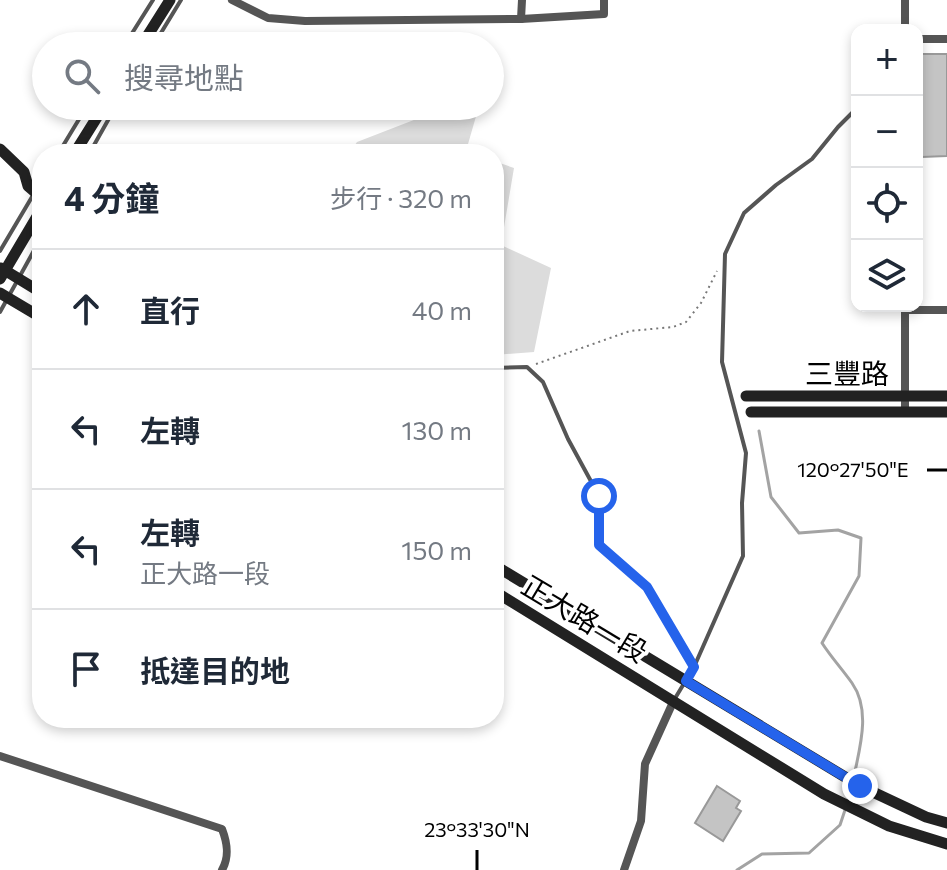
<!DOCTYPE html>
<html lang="zh-TW">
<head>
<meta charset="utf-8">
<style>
	:root { --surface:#fff; --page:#f6f6f7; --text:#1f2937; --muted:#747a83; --line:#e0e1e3 }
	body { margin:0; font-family:Commissioner,"Noto Sans TC",sans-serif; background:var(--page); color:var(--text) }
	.controls { position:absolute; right:24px; top:24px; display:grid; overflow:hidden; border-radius:16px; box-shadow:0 4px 12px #0003 }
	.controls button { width:72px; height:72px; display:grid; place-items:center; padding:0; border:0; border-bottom:2px solid var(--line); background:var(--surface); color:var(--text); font:40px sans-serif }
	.stop { position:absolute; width:24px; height:24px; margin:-18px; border:6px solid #2563eb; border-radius:50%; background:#fff }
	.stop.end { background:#2563eb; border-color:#fff; box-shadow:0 2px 8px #0008 }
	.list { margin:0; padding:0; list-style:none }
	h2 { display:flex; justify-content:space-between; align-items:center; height:104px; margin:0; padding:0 32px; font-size:34px }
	h2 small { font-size:26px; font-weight:400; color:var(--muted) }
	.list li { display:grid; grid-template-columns:52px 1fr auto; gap:24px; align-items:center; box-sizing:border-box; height:120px; padding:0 32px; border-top:2px solid var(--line) }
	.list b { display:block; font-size:30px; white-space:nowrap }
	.list p { margin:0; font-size:26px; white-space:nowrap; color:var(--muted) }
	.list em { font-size:26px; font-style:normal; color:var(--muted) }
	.icon { flex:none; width:44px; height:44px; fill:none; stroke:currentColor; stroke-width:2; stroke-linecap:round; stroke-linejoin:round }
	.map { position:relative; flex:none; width:947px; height:870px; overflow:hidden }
	.search { position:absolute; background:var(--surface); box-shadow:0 4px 12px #0003; left:32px; top:32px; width:472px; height:88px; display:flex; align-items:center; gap:20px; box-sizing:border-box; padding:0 28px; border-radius:44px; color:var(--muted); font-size:30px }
	.panel { position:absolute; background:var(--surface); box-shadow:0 4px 12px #0003; left:32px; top:144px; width:472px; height:584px; border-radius:32px }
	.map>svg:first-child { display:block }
	.green { fill:#dcdcdc }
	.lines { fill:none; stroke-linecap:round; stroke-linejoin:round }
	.stream { stroke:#a3a3a3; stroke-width:3 }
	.building { fill:#c4c4c4; stroke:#999; stroke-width:2 }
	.path { stroke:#777; stroke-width:2; stroke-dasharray:2 4; stroke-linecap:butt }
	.lane { stroke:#555; stroke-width:4 }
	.street { stroke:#555; stroke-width:8 }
	.secondary { stroke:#222; stroke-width:11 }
	.route { stroke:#2563eb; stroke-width:10 }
	.ticks { fill:none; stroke:#000; stroke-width:3 }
	.labels { text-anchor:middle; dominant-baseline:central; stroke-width:8; stroke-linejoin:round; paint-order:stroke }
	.street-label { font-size:28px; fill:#000; stroke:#fff }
	.ticks-label { font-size:20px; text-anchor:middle; fill:#000; stroke:#fff; stroke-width:8; stroke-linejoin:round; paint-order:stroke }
</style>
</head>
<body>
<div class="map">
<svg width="947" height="870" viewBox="0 0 947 870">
	<rect width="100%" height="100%" fill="#fff"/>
	<g class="green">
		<path d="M450 106H479L466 151 473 154H349L357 142Z"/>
		<path d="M494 161 514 168 501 245 551 268 534 352 494 355Z"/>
	</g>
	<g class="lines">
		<g class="stream">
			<path d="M759 431 771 497 799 533 838 530 861 538 859 576 822 643C831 657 842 669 852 683 871 710 860 747 854 776"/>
			<path d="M848 800 851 787"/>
			<path d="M737 870 762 854 809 853 840 825 845 810"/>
		</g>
	</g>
	<g class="building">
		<path d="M922 54H947V156L922 157Z"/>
		<path d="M717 786 740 801 736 808 741 811 723 841 695 823Z"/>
	</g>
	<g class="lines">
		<path class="path" d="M536 364 630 331 673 327 686 322 701 303 717 271"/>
		<g class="lane">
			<path d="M124 46 153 0"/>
			<path d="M153 46 181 0"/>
			<path d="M58 154 87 106"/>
			<path d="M89 154 116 106"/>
			<path d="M0 251 42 180"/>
			<path d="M0 312 42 236"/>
			<path d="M494 368 527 367 543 382 568 439 599 496V545L647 587 694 667"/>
			<path d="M674 700 694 667 743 556 742 503 746 453 722 362 725 254 744 213 776 185 812 159 838 127 857 108"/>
		</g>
		<g class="street">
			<path d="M232 0 268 18 305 21 521 19 604 14V0"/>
			<path d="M905 0V30"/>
			<path d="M521 19 522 0"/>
			<path d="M917 39H947"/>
			<path d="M905 310H947"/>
			<path d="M905 412V306"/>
			<path d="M0 756 222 829C227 842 230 856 222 870"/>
			<path d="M624 870 641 821 645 764 674 700"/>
		</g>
		<g class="secondary">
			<path d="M141 46 170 0"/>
			<path d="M0 149 24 172 28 186 42 198"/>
			<path d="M74 154 104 106"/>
			<path d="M1 268 42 293"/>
			<path d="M0 279 42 208"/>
			<path d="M0 293 42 318"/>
			<path d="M746 396H947"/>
			<path d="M751 412H947"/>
			<path d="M494 565 860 786 926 817 947 823"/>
			<path d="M494 591 824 794 889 826 947 844"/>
		</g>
	</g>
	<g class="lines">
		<path class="route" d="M599 496V545L647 587 694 667 686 681 860 786"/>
	</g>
	<path class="ticks" d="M927 470H947M477 850V870"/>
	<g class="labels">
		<g class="street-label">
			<text x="847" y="373">三豐路</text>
			<text transform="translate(585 618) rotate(31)">正大路一段</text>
		</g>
	</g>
	<g class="ticks-label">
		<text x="853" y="477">120°27'50"E</text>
		<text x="477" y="837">23°33'30"N</text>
	</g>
</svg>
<div class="controls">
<button>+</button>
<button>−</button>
<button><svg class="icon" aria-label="locate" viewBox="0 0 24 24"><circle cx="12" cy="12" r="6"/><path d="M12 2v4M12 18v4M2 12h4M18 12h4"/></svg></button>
<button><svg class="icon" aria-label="layers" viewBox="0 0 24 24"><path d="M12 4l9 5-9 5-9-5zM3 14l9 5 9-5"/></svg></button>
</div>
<div class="stop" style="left:599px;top:496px"></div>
<div class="stop end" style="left:860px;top:786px"></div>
<div class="search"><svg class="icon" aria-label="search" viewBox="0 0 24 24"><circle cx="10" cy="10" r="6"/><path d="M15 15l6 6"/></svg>搜尋地點</div>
<section class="panel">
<h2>4 分鐘<small>步行 · 320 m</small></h2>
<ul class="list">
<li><svg class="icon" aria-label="ahead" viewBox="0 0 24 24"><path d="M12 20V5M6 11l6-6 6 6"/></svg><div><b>直行</b></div><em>40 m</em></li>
<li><svg class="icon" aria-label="left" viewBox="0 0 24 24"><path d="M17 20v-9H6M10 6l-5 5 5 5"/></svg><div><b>左轉</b></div><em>130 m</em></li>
<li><svg class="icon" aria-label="left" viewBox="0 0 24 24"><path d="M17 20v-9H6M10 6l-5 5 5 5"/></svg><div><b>左轉</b><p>正大路一段</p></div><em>150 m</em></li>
<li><svg class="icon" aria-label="arrive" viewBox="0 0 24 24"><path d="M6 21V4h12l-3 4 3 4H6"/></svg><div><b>抵達目的地</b></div></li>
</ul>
</section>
</div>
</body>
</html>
